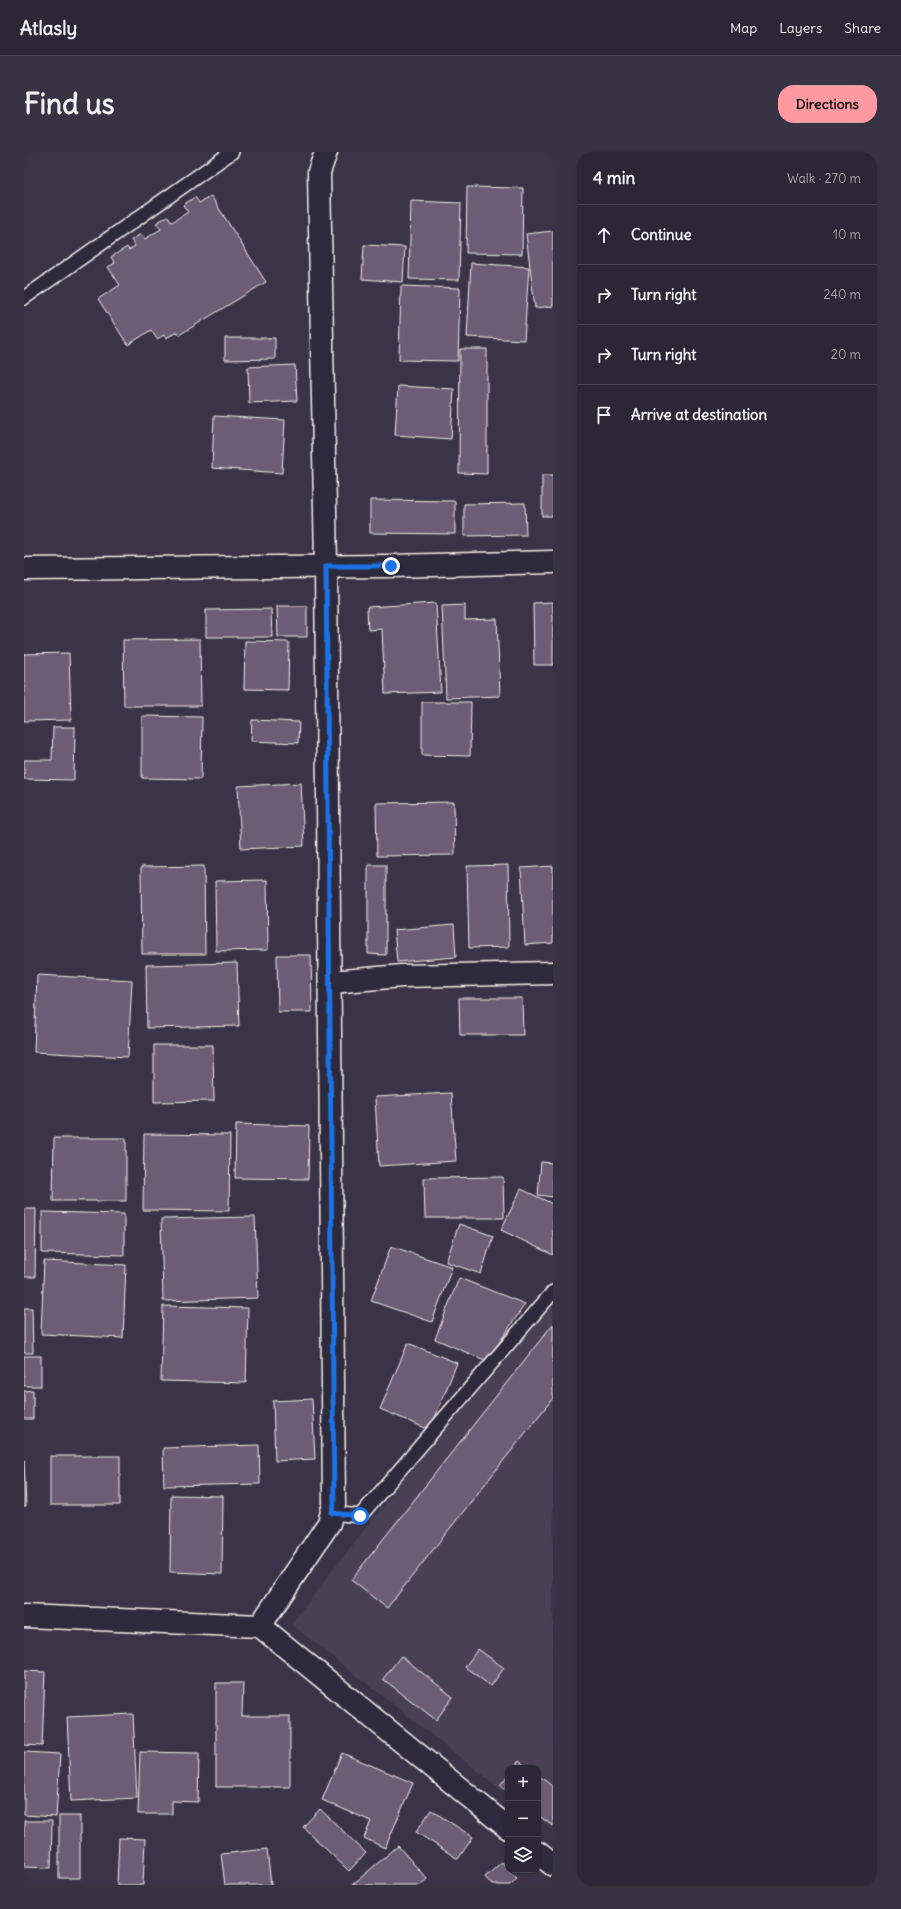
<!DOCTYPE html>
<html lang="en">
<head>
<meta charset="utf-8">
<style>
	:root { --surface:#2c2736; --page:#383342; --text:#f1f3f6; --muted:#a6a5ad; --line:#484451; --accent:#ff9aa2 }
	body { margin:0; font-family:Delius,sans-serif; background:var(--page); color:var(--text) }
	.controls { position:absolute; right:12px; bottom:12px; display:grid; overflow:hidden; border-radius:8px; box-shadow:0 1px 3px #0004 }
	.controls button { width:36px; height:36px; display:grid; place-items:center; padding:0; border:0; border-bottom:1px solid var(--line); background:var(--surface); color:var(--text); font:20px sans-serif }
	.stop { position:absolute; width:12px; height:12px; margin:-9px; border:3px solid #1a73e8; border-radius:50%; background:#fff }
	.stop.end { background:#1a73e8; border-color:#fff; box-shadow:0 1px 4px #0008 }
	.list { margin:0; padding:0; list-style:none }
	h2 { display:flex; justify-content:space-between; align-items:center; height:52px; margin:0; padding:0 16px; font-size:17px }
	h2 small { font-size:13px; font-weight:400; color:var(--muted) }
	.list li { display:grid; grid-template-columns:26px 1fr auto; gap:12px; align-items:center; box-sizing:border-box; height:60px; padding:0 16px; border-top:1px solid var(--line) }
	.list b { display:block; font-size:15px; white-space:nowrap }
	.list em { font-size:13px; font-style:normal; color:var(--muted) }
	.icon { flex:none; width:22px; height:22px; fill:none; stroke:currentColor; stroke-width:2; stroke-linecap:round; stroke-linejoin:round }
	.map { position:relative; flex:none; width:529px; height:1733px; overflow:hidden; border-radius:16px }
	header { display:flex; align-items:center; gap:24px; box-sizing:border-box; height:56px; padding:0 20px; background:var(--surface); border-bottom:1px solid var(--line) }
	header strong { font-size:19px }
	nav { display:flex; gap:22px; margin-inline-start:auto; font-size:14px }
	.intro { display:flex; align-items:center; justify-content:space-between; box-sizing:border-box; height:96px; padding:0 24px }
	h1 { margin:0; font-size:28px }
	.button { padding:10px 18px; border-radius:16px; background:var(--accent); color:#111; font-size:14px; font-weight:700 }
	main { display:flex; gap:24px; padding:0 24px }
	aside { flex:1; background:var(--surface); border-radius:16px; box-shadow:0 1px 3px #0004 }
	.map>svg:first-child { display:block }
	.built { fill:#4a4056 }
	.building { fill:#6c5b76; stroke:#f4f1e8 }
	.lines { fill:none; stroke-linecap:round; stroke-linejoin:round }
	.lane-casing { stroke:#f4f1e8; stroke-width:16 }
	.street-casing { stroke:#f4f1e8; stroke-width:25 }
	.secondary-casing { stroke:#f4f1e8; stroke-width:25 }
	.lane { stroke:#2f2a3d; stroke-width:13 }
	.street { stroke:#2f2a3d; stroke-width:22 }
	.secondary { stroke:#2f2a3d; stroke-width:22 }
	.route { stroke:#1a73e8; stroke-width:5 }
</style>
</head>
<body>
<header>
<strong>Atlasly</strong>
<nav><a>Map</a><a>Layers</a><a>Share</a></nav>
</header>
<div class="intro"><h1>Find us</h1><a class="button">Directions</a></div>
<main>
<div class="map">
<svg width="529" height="1733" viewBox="0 0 529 1733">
	<rect width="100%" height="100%" fill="#3b3448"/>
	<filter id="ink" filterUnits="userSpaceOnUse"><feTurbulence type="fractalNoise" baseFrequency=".025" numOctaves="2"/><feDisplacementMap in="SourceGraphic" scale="8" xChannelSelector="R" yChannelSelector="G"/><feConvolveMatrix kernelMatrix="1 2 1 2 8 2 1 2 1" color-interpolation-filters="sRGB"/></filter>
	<g filter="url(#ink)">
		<path class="built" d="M529 1135V1678L514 1666V1616H484V1643L267 1472Z"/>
		<g class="building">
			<path d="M443 35 499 36 498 102 442 101Z"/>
			<path d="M187 44 242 130 155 183 153 180 142 186 140 183 133 187 127 178 104 193 74 147 96 133 84 115 91 111 87 105 103 95 105 98 111 94 107 88 117 82 121 87 137 77 132 71 144 64 148 70 164 60 159 53 171 45 175 51Z"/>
			<path d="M387 49 437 51 435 128 385 127Z"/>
			<path d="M529 79V154L511 156 502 82Z"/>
			<path d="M340 93 381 95 379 130 338 127Z"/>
			<path d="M447 111 505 115 500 188 443 185Z"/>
			<path d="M377 134 436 136 434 209 375 208Z"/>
			<path d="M201 186H251V207L201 208Z"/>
			<path d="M436 197H463V322L435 321Z"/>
			<path d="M271 213 273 249 225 251 224 215Z"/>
			<path d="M374 234 430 237 427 287 371 283Z"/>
			<path d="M190 264 261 268 258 321 188 316Z"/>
			<rect x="518" y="323" width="11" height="41"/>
			<path d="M346 348 431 349V382L346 381Z"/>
			<path d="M501 351 502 383 440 384V352Z"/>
			<path d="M529 450V513H510L509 451Z"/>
			<path d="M412 451 417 540 361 542 358 477 344 478 343 455Z"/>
			<path d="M441 453V468L473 467 476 544 422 546 418 454Z"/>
			<path d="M253 454H283V485H254Z"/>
			<path d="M247 457 248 485H182V458Z"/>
			<path d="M176 487 177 554H100L99 488Z"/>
			<path d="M221 489 265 490 264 538 220 537Z"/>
			<path d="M45 501 47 568 0 569V502Z"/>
			<path d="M398 550H447L446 604 398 603Z"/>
			<path d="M118 564 178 565 177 627 118 626Z"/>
			<path d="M228 568 275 570 274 591 227 589Z"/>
			<path d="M29 575H51L50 628 0 627V608H28Z"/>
			<path d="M277 631 280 694 217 697 214 634Z"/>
			<path d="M430 650 431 703 353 704 352 651Z"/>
			<path d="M344 713H362V803L344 802Z"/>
			<path d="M484 713 485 795 445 796 443 714Z"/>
			<path d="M180 714 181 802H118L117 715Z"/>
			<path d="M529 714V791L501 793 497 716Z"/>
			<path d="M243 728 244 798 192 799 191 729Z"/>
			<path d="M430 773 432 805 373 810 370 778Z"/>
			<path d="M253 803H287L288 860H254Z"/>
			<path d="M213 811 215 874 123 876 122 813Z"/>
			<path d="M13 823 108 828 104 905 10 900Z"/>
			<path d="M435 846H498L499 883H436Z"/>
			<path d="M130 893H189L190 949 130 950Z"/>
			<path d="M427 941 432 1009 355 1014 351 945Z"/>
			<path d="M212 972 285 974 284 1027 211 1026Z"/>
			<path d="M120 982 206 983 205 1059 119 1058Z"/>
			<path d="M30 986H102V1049H29Z"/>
			<path d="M517 1010 529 1011V1045L514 1043Z"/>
			<path d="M479 1025 480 1066H401L400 1026Z"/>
			<path d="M497 1037 529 1052V1103L477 1078Z"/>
			<path d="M0 1057H12L11 1125H0Z"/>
			<path d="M18 1060 100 1062V1103L18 1101Z"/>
			<path d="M231 1065 234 1146 139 1149 137 1067Z"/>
			<path d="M435 1072 469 1084 457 1122 422 1110Z"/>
			<path d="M367 1094 428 1115 408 1170 347 1149Z"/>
			<path d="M20 1109 102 1113 99 1186 17 1182Z"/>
			<path d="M435 1126 501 1152 463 1209 411 1187Z"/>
			<path d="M139 1154 224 1156 222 1231 137 1229Z"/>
			<path d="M0 1156H8L9 1201H0Z"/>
			<path d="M529 1172V1246L363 1456 327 1428Z"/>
			<path d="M384 1191 433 1211 406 1278 356 1257Z"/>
			<rect x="0" y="1204" width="17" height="30"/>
			<path d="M9 1238V1267H0V1239Z"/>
			<path d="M288 1247 291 1307 251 1309 249 1249Z"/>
			<path d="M235 1293 236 1332 140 1334 139 1296Z"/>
			<rect x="26" y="1304" width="70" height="49"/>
			<path d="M0 1307 2 1355H0Z"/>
			<path d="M147 1343 199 1344 198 1422 146 1420Z"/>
			<path d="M454 1497 480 1516 467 1534 441 1515Z"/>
			<path d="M377 1504 429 1545 412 1568 359 1527Z"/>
			<path d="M0 1519 21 1520 18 1594 0 1593Z"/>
			<path d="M192 1531H219L218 1564H266V1635H192Z"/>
			<path d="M109 1562 113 1646 47 1649 43 1565Z"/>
			<path d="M0 1600 36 1602 32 1665 0 1663Z"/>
			<path d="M116 1600 175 1601 174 1650 148 1649V1662H114Z"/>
			<path d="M318 1601 389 1631 361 1696 340 1686 347 1669 298 1648Z"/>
			<path d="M495 1609 504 1616H489Z"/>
			<path d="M484 1623V1639L476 1633Z"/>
			<path d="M514 1623 529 1635V1674L514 1663Z"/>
			<path d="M296 1657 342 1701 325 1719 279 1675Z"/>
			<path d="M407 1658 449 1685 434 1707 392 1680Z"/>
			<rect x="35" y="1664" width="21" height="62"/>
			<path d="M0 1669H28L27 1716 0 1715Z"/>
			<path d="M95 1686 121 1687 119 1733H93Z"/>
			<path d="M374 1694 403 1727 396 1733H328Z"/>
			<path d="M243 1697 247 1733H201L197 1702Z"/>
			<path d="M478 1710 484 1718 493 1726 486 1733H468L461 1725Z"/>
		</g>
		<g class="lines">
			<g class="lane-casing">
				<g id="lane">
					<path d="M0 146 208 0"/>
					<path d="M308 1361 336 1364 529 1140"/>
				</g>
			</g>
			<g class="street-casing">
				<g id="street">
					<path d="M307 830 378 824 529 821"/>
					<path d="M0 1464 236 1474 484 1676"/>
					<path d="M236 1474 305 1371 310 1352 302 414 295 20 302 0"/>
					<path d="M514 1701 529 1713"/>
				</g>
			</g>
			<g class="secondary-casing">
				<path id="secondary" d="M0 417 367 414 529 410"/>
			</g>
			<use href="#lane" class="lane"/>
			<use href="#street" class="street"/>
			<use href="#secondary" class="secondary"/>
		</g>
	</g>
	<g class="lines" filter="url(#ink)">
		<path class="route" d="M336 1364 308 1361 310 1352 302 414H367"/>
	</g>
</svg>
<div class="controls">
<button>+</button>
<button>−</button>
<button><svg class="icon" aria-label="layers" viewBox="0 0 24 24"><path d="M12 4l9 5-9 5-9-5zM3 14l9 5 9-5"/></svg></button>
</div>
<div class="stop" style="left:336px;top:1364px"></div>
<div class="stop end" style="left:367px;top:414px"></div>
</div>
<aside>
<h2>4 min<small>Walk · 270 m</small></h2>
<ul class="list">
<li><svg class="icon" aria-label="ahead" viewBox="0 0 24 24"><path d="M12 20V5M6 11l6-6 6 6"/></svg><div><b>Continue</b></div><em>10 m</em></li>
<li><svg class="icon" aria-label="right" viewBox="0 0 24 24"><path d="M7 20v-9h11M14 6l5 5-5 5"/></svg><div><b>Turn right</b></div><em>240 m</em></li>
<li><svg class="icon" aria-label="right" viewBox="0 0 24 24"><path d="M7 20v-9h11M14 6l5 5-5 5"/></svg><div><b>Turn right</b></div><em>20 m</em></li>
<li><svg class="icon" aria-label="arrive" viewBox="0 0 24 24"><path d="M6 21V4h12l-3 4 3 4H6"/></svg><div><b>Arrive at destination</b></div></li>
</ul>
</aside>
</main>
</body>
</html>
